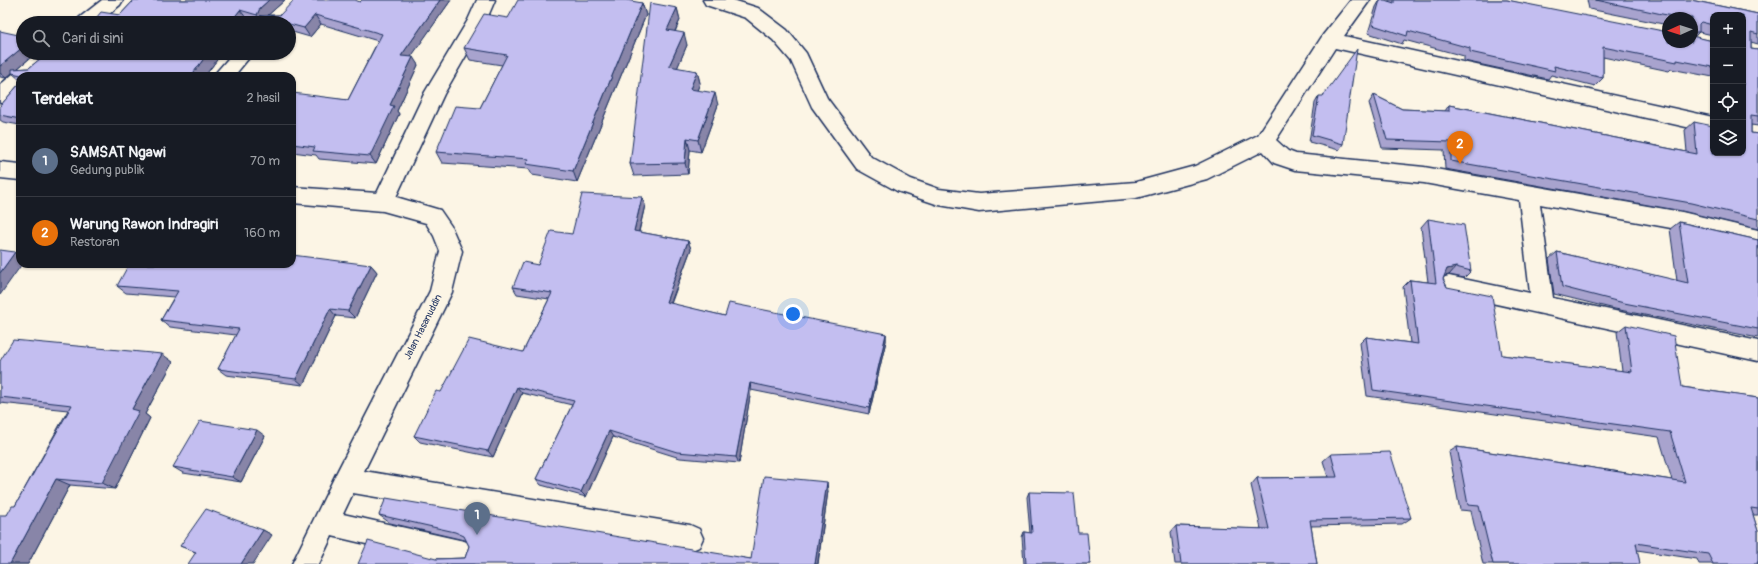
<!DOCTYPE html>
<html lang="id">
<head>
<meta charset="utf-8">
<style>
	:root { --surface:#171b24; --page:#20242c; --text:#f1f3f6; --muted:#9ea1a6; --line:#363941; --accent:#ea580c }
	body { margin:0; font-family:Pangolin,sans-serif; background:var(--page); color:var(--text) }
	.controls { position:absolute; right:12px; top:12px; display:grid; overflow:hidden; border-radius:8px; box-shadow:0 1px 3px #0004 }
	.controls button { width:36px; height:36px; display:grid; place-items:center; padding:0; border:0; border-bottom:1px solid var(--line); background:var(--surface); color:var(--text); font:20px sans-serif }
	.compass { position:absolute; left:1662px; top:12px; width:36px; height:36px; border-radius:50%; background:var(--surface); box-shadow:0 1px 3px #0004; rotate:267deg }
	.you { position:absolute; left:793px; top:314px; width:14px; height:14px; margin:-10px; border:3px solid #fff; border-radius:50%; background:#1a73e8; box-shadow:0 0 0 6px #1a73e833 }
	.badge { display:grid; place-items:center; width:26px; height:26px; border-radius:50%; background:var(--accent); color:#fff; font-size:13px; font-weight:700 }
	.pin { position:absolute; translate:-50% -33px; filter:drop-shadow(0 1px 2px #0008) }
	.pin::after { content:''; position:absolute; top:21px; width:14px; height:12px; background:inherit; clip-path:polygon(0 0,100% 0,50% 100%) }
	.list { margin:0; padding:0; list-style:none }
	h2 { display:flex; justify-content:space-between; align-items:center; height:52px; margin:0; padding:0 16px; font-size:17px }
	h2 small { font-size:13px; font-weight:400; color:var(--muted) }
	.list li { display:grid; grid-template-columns:26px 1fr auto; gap:12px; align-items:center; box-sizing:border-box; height:72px; padding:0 16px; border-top:1px solid var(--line) }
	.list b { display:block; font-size:15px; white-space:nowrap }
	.list p { margin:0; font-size:13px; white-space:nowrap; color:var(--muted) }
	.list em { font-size:13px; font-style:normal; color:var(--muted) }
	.icon { flex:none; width:22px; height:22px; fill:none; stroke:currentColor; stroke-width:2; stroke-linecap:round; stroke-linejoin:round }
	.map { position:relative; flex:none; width:1758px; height:564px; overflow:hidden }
	.search { position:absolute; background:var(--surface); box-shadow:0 1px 3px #0004; left:16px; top:16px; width:280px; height:44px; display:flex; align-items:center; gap:10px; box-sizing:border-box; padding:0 14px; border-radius:22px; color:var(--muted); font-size:15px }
	.panel { position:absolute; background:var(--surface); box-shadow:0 1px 3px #0004; left:16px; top:72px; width:280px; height:196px; border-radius:12px }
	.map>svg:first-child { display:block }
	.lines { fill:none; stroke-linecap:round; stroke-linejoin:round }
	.minor-casing { stroke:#1b2f5e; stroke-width:3 }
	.minor { fill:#fcf5e5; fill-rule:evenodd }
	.wall { fill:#a8a3ce; stroke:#1b2f5e }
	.shaded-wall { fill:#8885a8; stroke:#1b2f5e }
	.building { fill:#c3bef0; stroke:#1b2f5e }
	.labels { text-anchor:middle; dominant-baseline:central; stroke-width:3.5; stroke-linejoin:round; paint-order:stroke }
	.street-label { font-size:10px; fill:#1b2f5e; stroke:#fcf5e5 }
</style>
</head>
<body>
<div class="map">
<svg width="1758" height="564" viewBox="0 0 1758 564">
	<rect width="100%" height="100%" fill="#fcf5e5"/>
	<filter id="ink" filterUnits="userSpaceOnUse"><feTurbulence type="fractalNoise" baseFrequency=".025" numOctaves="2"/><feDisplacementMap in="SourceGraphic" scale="8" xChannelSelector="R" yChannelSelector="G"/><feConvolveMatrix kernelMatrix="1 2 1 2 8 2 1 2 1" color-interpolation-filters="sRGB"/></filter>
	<g filter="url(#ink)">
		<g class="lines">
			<g class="minor-casing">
				<g id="minor">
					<path d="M102 0H123L120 5 98 23H77L79 18Z"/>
					<path d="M477 0H495L486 21 444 94 396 197 440 210 451 226 462 251 452 292 364 471 690 525 699 529 703 538 699 547 690 551 353 493 343 514 464 541 473 545 477 554 473 564H446L447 563 332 536 319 564H292L337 472 430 291 440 251 434 236 426 223 383 211 292 203V187L377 193 425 92 468 20Z"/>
					<path d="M703 0H733L758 8 787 30 806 53 827 98 871 157 911 179 939 189 979 194 1136 182 1195 166 1258 135 1323 35 1351 0H1370L1344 36 1713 117V133L1335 48 1276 140 1288 151 1296 154 1424 167 1682 212 1758 230V248L1682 230 1540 204 1553 298 1758 341V361L1441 292 1438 285 1441 278 1449 276 1530 293 1519 200 1424 183 1295 170 1274 163 1263 151 1207 179 1136 198 979 212 939 205 897 191 857 169 812 107 791 61 773 40 746 18 706 5Z"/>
					<path d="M233 53H253L234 76H213Z"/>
					<path d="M20 72 27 74 28 76H20V90L7 101 0 103V85L13 74Z"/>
					<path d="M0 162 20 164V180L0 178Z"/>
				</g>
			</g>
			<use href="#minor" class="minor"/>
		</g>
		<g class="wall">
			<path d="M134 0H285L268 15H280L360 2 362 0H451L411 56 418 65 397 111 399 114 376 164 319 159 316 155 292 152V95L348 100 378 41 321 24 310 37 289 31V23H266L264 21V23H262L247 19 244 23H92L120 15Z"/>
			<path d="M1380 0H1385L1389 1V0H1507L1692 42V18H1668V25L1589 9 1587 0H1691L1758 14V44L1751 42V49L1758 50V126L1751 125V133L1758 134V229L1682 211 1445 169 1444 150 1382 148 1369 103 1374 95 1402 109 1445 111 1449 105 1687 152 1685 130 1694 122 1743 153V15H1713V35L1699 32 1694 37 1713 41V77L1671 69 1669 71 1603 57V78L1595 86 1551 75 1548 79 1464 61V56L1404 40 1402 44 1368 33 1376 7Z"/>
			<path d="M642 3 646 15 577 182 532 175 529 169 442 163 436 152 480 108 502 65 470 60 464 48 508 18Z"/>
			<path d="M677 8 680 20 675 32 687 45 677 68 697 71 700 83 697 90 718 105 701 152 690 150 688 174 634 176 630 164Z"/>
			<path d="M0 31 23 53H36L17 69 29 68 47 53H222L205 76H20V80L12 73 6 78 0 77Z"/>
			<path d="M20 83V125L3 122 0 120V106Z"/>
			<path d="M1319 96 1343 144 1339 150 1309 142 1315 103Z"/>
			<path d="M642 197 645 205 639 232 688 241 691 249 671 304 725 316 886 334V341L869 414 751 390 739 463 680 458 613 437 586 497 541 485 536 479 572 405 522 393 493 457 420 442 414 436 441 392 523 352 549 299 517 294 513 287 572 234Z"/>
			<path d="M1428 219 1471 271 1464 278 1449 275 1445 276 1443 279 1447 287 1502 355 1622 371 1617 332 1626 325 1682 387 1758 398V515H1753L1758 531V564H1699L1697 559 1637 550 1640 564H1483L1471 511 1460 510 1449 452 1457 447 1672 480 1659 437 1367 396 1360 343 1366 337 1410 343 1403 287 1410 280 1428 282 1421 227Z"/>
			<path d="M1679 222 1758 240V338L1615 309 1554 294 1549 259 1557 252 1677 281 1670 229Z"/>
			<path d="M277 265H371L377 272 355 318 336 316 303 385 226 375 218 369 236 335 170 327 161 320 174 297 126 293 117 286Z"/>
			<path d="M0 361 173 362 145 414 150 418 115 489 70 485 28 564H0L7 515 15 506 68 410 0 403Z"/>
			<path d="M265 436 241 482 183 473 173 467Z"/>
			<path d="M1331 454 1411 518 1402 524 1311 526 1317 564H1175L1171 532 1176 526 1261 529 1251 485 1257 478 1328 477 1323 461Z"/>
			<path d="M828 491 818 564 436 559 465 558 469 546 466 540H464L390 523 379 515 751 559Z"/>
			<path d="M1029 492 1078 533 1090 564H1024L1022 537 1024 532 1030 533 1027 497Z"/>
			<path d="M263 530 272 535 195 552 180 546Z"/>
		</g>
		<g class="shaded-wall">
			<path d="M269 0H285L266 17 260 16 264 21V23H263L257 15 260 8Z"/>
			<path d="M440 0H451L406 64 401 56Z"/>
			<path d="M642 3 646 15 577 182 573 171Z"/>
			<path d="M677 8 680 20 670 42 667 30Z"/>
			<path d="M240 10 247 19 244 23H230Z"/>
			<path d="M315 15 321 24 310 37 304 28Z"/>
			<path d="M684 33 687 45 673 78 669 66Z"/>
			<path d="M23 47V53H36L6 78 0 73V66Z"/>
			<path d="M208 53H222L205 76H191Z"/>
			<path d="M413 57 418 65 397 111 399 114 376 164 370 156 390 105Z"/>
			<path d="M697 71 700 83 693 101 690 89Z"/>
			<path d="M715 93 718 105 701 152 698 140Z"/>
			<path d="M687 138 690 150 688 174 685 163Z"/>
			<path d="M642 197 645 205 637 239 634 231Z"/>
			<path d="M688 241 691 249 668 310 666 302Z"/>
			<path d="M15 252 20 256V264H22L0 295V273Z"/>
			<path d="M371 265 377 272 355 318 348 311Z"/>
			<path d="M1456 267 1449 275 1441 277 1447 269Z"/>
			<path d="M330 309 336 316 303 385 296 379Z"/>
			<path d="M886 334V341L869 414V408Z"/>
			<path d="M162 354 173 362 145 414 150 418 115 489 102 483 132 409Z"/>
			<path d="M750 383 751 390 739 463 736 457Z"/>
			<path d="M517 387 522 393 493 457 488 451Z"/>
			<path d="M257 430 265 436 241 482 232 477Z"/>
			<path d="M609 431 613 437 586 497 581 492Z"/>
			<path d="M56 479 70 485 28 564H10Z"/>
			<path d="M827 482 828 491 818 561V564H815Z"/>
			<path d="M263 530 272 535 253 564H241Z"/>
		</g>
		<g class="building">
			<path d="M134 0H269L260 8 257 15 240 10 230 23H92L101 12 120 15Z"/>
			<path d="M294 0H355L360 2 362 0H440L401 56 413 57 390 105 394 106 370 156 313 151 315 147 292 144V95L293 93 348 100 382 34 315 15 304 28 289 24V23H286L260 16 280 15Z"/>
			<path d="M518 0H626L642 3 573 171 526 164 529 159 436 152 455 106 480 108 507 55 464 48 484 14 508 18Z"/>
			<path d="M1380 0H1385L1394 3V0H1507L1668 32V42H1692V36L1713 41V67L1677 60V62L1603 47V78L1554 66 1555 71 1470 52V48L1408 31 1407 36 1373 25Z"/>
			<path d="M1596 0H1691L1758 14V34L1751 32V49L1758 50V116L1751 115V133L1758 134V219L1691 203 1451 161V142L1387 140 1374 95 1402 109 1449 111V105L1697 154 1694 122 1713 126V153H1743V15H1713V25L1701 22 1699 24V32H1692V18H1676V17Z"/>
			<path d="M650 3 677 8 667 30 684 33 669 66 697 71 690 89 715 93 698 140 687 138 685 163 630 164Z"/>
			<path d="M0 31 23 36V47L0 66Z"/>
			<path d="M1357 49 1343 144 1312 135 1319 96H1323Z"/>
			<path d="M47 53H208L191 76H26L12 73V69L29 68Z"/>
			<path d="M20 83V119L0 115V106Z"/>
			<path d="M582 194 642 197 634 231 688 241 666 302 725 316 729 303 886 334 869 408 750 383 736 457 677 452 609 431 581 492 536 479 574 401 517 387 488 451 414 436 436 391 441 392 469 339 523 352 552 293 513 287 523 262 538 265 551 231 572 234Z"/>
			<path d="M1428 219 1464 225 1471 271 1456 267 1447 269 1443 279 1447 287 1492 296 1502 355 1632 372 1626 325 1674 336 1682 387 1758 398V509L1751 508 1758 531V562H1757L1758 564H1713L1708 554 1636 543 1640 564H1493L1479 506 1468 505 1457 447 1685 482 1670 432 1373 390 1366 337 1418 344 1410 280 1436 283Z"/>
			<path d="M1679 222 1758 240V329L1624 303 1562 287 1557 252 1688 283Z"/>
			<path d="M0 250 15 252 0 273Z"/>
			<path d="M292 255 371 265 348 311 330 309 296 379 218 369 239 329 161 320 178 291 117 286 129 264H269L277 265 278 264H292Z"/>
			<path d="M13 340 162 354 132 409 139 411 102 483 56 479 10 564H0V515H7L12 506H15L72 405 0 397V361Z"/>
			<path d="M200 421 257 430 232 477 173 467Z"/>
			<path d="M1390 452 1411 518 1310 520 1317 564H1181L1176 526 1269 529 1257 478 1337 477 1331 454Z"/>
			<path d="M764 476 827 482 815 564H358L368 541 436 559 465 558 469 546 464 536 455 532 379 515 386 498 751 559Z"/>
			<path d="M1029 492 1074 493 1078 533H1087L1090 564H1026L1024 532 1032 533Z"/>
			<path d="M206 509 263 530 241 564H188L196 552 180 546Z"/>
		</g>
	</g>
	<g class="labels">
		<g class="street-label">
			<text transform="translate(423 327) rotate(-63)">Jalan Hasanuddin</text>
		</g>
	</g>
</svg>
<div class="controls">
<button>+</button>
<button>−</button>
<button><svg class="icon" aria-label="locate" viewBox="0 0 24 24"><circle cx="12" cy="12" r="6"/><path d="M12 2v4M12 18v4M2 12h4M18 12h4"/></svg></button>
<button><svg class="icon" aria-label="layers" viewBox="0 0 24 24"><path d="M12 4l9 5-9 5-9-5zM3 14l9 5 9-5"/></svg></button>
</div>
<svg class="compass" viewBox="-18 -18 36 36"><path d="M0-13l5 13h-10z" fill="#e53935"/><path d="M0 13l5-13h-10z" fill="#9ea1a6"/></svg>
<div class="you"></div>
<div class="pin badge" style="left:477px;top:535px;background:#5c6f8a">1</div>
<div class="pin badge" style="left:1460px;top:164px;background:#e8710a">2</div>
<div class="search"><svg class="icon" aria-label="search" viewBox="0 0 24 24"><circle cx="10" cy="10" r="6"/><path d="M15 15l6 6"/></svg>Cari di sini</div>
<section class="panel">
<h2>Terdekat<small>2 hasil</small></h2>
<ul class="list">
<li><span class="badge" style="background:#5c6f8a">1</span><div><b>SAMSAT Ngawi</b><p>Gedung publik</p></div><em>70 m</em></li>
<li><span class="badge" style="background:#e8710a">2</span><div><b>Warung Rawon Indragiri</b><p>Restoran</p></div><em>160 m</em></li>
</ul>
</section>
</div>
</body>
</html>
